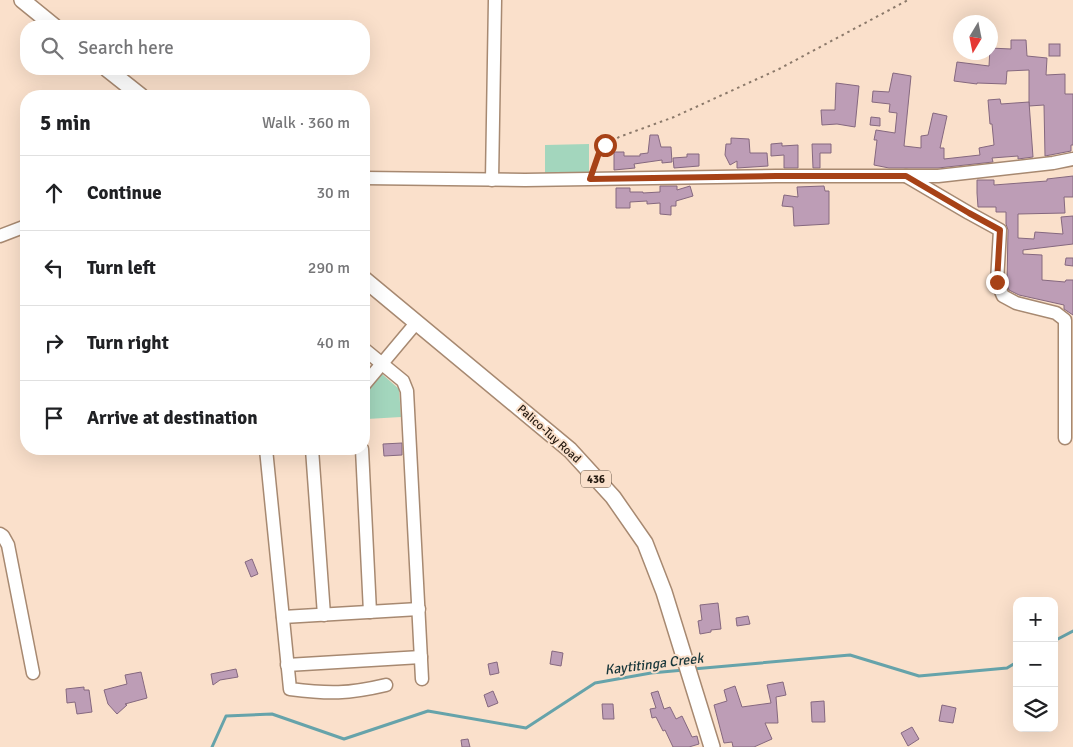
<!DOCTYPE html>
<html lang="en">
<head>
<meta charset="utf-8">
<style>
	:root { --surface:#fff; --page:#f6f6f6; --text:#202124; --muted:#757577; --line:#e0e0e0 }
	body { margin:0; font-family:Signika,sans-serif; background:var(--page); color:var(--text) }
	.controls { position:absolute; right:15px; bottom:15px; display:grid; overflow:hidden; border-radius:10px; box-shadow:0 5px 20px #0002 }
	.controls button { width:45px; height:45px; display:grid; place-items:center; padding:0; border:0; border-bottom:1px solid var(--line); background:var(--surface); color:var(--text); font:25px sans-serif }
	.compass { position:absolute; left:953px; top:15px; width:45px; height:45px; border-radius:50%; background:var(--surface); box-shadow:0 5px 20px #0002; rotate:190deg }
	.stop { position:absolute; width:15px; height:15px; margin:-11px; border:4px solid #a74217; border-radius:50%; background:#fff }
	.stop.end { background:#a74217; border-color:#fff; box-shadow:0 1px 5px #0008 }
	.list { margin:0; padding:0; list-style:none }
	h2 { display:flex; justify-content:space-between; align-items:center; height:65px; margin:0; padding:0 20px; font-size:21px }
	h2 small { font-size:16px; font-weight:400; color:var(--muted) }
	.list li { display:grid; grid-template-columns:32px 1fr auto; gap:15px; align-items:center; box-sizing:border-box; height:75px; padding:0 20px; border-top:1px solid var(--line) }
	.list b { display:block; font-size:19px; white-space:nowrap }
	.list em { font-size:16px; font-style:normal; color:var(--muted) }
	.icon { flex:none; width:28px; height:28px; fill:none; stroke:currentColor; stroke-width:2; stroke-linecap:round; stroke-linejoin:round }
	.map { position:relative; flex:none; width:1073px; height:747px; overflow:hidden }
	.search { position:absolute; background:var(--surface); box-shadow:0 5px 20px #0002; left:20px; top:20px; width:350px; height:55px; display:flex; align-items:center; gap:12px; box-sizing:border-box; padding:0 18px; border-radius:20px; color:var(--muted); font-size:19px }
	.panel { position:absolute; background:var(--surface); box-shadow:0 5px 20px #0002; left:20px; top:90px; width:350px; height:365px; border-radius:20px }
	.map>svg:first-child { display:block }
	.green { fill:#a3d6bd }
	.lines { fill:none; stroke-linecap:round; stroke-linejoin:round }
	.stream { stroke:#66a3aa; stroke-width:3 }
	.building { fill:#bd9db6; stroke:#85687f }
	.minor-casing { stroke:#a78971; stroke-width:15 }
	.major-casing { stroke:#a78971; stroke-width:18 }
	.path { stroke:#8b796a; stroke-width:2; stroke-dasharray:2.5 4; stroke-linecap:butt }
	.minor { stroke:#fff; stroke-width:12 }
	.major { stroke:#fff; stroke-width:15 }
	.route { stroke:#a74217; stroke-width:6 }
	.labels { text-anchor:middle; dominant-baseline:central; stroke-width:4; stroke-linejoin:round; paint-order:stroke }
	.shield { fill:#fae0cb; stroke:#645447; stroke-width:1 }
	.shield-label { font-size:11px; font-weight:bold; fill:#23180f }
	.street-label { font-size:12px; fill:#23180f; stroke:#fae0cb }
	.water-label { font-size:14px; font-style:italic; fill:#17363a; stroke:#fae0cb }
</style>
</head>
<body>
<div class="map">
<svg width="1073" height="747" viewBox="0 0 1073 747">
	<rect width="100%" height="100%" fill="#fae0cb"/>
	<g class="green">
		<path d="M589 144V173H545V145Z"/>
		<path d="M382 374 399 389 401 417 367 419 366 394Z"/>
	</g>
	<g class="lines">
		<g class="stream">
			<path d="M1054 641 1073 631"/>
			<path d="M693 669 850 655 919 676 1007 668 1017 662"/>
			<path d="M212 747 226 716 272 714 344 739 428 711 526 728 595 683 651 673 684 670"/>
		</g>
	</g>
	<g class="building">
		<path d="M1011 40H1026L1027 56 1047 58 1046 75 1065 74V94H1073V145H1071V151L1045 156 1044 105 1029 106V70L1007 71 1006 84 977 83V84L954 81 957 62 989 66 990 48 1011 49Z"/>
		<rect x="1049" y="44" width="11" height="12"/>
		<path d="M893 73 911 76 904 146 921 148V136L928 135 933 113 947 116 940 148H944V159L980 155 979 148 994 145 992 124H990L988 100 1000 99 1001 104 1029 102 1033 157 1018 159V156L992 158 993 162 938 168H889L874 165 877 140H874L876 130 895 133 897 113 889 112 890 104 872 102 873 91 889 92Z"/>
		<path d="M836 83 859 86 855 127 837 124 822 125 821 110H835Z"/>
		<path d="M871 117 880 118V126L870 125Z"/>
		<path d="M650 135H658L661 147H671L672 162 662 163V160L634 164 635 168 614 170V152H624V156H640V154L648 153Z"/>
		<path d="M731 138 749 139 750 153H767L768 166 737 168V161L730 165 725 155 726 144H731Z"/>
		<path d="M782 143V146L798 145V168H784V155L771 156V144Z"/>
		<path d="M812 144H831V153H820V168H813Z"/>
		<path d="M687 154H699V166L674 168 673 158 687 157Z"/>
		<path d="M1073 176V197H1064L1065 213 1018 214V238L1034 239 1035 232 1063 234 1061 217 1073 216V244L1023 250V254L1042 255V280L1065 282 1066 280H1073V315L1064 309V305L1019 295 1009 290 1007 285 1008 230 1006 224V212H996V207H978L977 193V180H994V185L1047 181V179Z"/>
		<path d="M660 186H677V190L690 186 693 196 676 201V206H671V215L660 214V203L647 204V201L630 202V208H616V188H630V192H643V193L660 192Z"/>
		<path d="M824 186 825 191H829V224L794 226 793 207 782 206 784 195 798 197 797 187Z"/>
		<path d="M1066 258H1073V266L1065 265Z"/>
		<path d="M402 443V455L384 456 383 444Z"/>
		<path d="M252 559 258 574 251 577 245 562Z"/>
		<path d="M718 603 721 629 711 630V632L700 634 698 621 702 620 700 605Z"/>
		<path d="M748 616 750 624 737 626 736 618Z"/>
		<path d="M552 651 563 653 561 666 550 664Z"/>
		<path d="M497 662 499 673 490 675 488 664Z"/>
		<path d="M236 669 238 677 220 680 213 685 211 674Z"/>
		<path d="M141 672 147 698 125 704 127 705 117 714 108 704 104 690 127 684 125 675Z"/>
		<path d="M783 682 786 695 776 697 778 723H765L772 739 754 747H733L732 742 724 743 714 705 727 701 724 690 735 686 742 707 771 703 767 685Z"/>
		<path d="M84 687V690H89L92 712 77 714 75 702 67 703 66 689Z"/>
		<path d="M493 691 498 703 488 707 484 695Z"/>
		<path d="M658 691 664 709 670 707 676 719 682 716 692 737 697 736 699 744 689 747H673L665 730 663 731 656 717 652 718 650 709 656 708 651 693Z"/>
		<path d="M824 701 825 722H812L811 702Z"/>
		<path d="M602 704H613L614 719H603Z"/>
		<path d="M942 705 956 708 953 723 939 721Z"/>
		<path d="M912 727 919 739 908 746 901 733Z"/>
		<path d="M468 739 470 747H462L461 740Z"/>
	</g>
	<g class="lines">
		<g class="minor-casing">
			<g id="minor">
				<path d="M906 176 969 213 1000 230 997 282 1003 296 1016 303 1056 313 1065 320V438"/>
				<path d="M364 178 525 180 776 176H938L1053 163 1073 159"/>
				<path d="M492 180 495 0"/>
				<path d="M0 236 26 226"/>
				<path d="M364 349 403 381 407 391 422 679"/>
				<path d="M364 385 416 323"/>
				<path d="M266 449 290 689C329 694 348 694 386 685"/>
				<path d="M312 449 324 615"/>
				<path d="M362 449 370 612"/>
				<path d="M0 534 3 536 8 545 33 673"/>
				<path d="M283 617 419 609"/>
				<path d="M287 665 421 657"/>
			</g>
		</g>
		<g class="major-casing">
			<g id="major">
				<path d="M22 0 54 26"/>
				<path d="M107 69 141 96"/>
				<path d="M364 279 570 450 613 497 645 543 664 592 712 747"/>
			</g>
		</g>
		<path class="path" d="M594 167 600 150 619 137 674 117 779 69 908 0"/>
		<use href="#minor" class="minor"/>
		<use href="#major" class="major"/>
	</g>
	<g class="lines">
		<path class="route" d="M605 145 600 150 590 179 776 176H906L969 213 1000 230 997 282"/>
	</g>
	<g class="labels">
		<rect class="shield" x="581" y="470.5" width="30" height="17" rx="4"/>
		<g class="shield-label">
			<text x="596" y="479">436</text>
		</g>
		<g class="street-label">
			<text transform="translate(549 434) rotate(42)">Palico-Tuy Road</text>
		</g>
		<g class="water-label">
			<text transform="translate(654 664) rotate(-7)">Kaytitinga Creek</text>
		</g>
	</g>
</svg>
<div class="controls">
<button>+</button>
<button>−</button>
<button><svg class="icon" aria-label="layers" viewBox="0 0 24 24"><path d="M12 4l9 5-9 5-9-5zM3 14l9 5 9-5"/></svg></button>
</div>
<svg class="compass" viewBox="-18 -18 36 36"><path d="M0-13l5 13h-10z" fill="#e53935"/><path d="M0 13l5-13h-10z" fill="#757577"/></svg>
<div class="stop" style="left:605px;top:145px"></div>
<div class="stop end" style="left:997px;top:282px"></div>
<div class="search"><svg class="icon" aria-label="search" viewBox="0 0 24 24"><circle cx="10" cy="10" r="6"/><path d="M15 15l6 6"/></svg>Search here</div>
<section class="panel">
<h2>5 min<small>Walk · 360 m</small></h2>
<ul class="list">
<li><svg class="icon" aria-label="ahead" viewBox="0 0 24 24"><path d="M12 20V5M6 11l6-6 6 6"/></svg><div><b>Continue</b></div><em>30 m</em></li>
<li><svg class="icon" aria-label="left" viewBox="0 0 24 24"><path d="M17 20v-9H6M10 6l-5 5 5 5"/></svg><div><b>Turn left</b></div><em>290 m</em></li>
<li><svg class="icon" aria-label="right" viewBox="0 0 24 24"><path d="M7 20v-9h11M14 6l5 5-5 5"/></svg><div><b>Turn right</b></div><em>40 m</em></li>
<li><svg class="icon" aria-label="arrive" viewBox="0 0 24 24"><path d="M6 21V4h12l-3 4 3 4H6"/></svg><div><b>Arrive at destination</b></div></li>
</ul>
</section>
</div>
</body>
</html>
